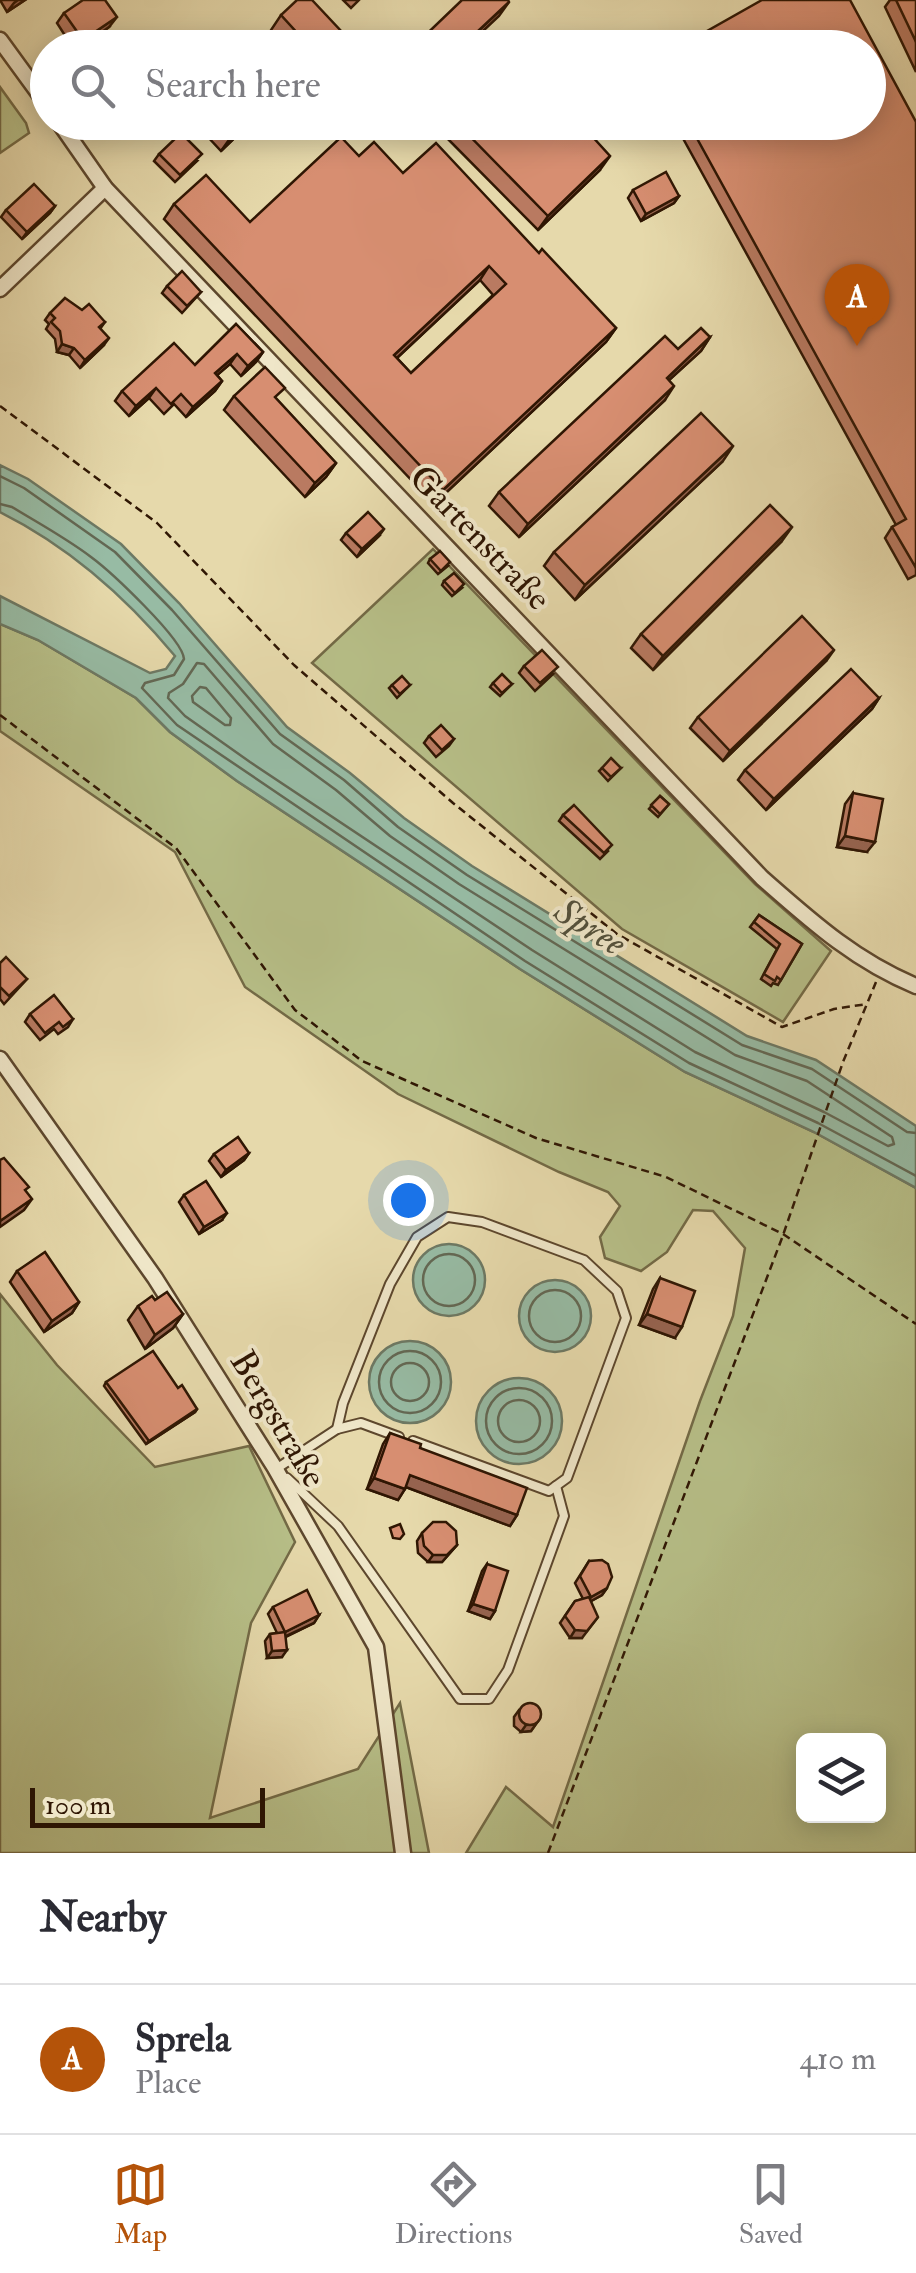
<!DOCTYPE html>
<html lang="en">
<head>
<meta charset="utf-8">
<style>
	:root { --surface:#fff; --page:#f2f2f3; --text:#2b2b33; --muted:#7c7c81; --line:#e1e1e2; --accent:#b45309 }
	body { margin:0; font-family:"IM FELL Double Pica",serif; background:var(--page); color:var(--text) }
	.controls { position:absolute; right:30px; bottom:30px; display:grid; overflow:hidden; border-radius:15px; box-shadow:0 5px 25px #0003 }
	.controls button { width:90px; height:90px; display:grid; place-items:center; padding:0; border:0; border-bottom:2px solid var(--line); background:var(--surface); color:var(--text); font:50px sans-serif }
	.scale { position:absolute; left:30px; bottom:25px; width:235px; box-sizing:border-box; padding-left:10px; border:5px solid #2f1603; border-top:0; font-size:28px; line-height:35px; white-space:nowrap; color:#2f1603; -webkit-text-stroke:8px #efe6c8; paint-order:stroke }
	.you { position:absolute; left:408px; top:1200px; width:35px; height:35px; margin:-25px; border:8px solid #fff; border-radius:50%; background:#1a73e8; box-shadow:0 0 0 15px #1a73e833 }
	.badge { display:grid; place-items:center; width:65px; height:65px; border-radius:50%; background:var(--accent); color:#fff; font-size:32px; font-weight:700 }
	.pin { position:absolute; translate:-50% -82px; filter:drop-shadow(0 2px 5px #0008) }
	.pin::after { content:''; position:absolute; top:52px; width:35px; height:30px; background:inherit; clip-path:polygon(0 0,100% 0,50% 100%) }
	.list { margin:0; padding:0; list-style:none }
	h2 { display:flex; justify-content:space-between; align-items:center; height:130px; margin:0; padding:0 40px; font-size:42px }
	h2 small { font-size:32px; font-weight:400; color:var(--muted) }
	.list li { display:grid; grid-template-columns:65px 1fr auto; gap:30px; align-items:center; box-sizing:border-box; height:150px; padding:0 40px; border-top:2px solid var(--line) }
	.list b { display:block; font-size:38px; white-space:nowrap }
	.list p { margin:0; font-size:32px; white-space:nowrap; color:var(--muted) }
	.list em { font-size:32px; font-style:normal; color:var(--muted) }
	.icon { flex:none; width:55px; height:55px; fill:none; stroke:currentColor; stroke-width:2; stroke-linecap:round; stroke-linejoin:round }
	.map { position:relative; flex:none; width:916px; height:1853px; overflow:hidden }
	.search { position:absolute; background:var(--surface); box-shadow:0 5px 25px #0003; left:30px; right:30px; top:30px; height:110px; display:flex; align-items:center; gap:25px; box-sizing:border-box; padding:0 35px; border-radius:55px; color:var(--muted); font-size:38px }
	.sheet { height:280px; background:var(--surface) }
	nav { display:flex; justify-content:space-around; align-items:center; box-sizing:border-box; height:140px; border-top:2px solid var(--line); background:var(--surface); font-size:28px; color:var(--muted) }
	nav a { display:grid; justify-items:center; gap:5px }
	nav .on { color:var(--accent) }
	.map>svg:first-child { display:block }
	.green { fill:#b7bf88; stroke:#736a46; stroke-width:2.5; fill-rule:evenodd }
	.water { fill:#97bba4; stroke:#6d7964; stroke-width:2.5 }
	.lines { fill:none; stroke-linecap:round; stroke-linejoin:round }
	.shore { stroke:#636854; stroke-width:2.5 }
	.service-casing { stroke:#5d472d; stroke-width:12 }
	.minor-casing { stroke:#5d472d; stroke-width:19 }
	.path { stroke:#2f1603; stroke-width:2.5; stroke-dasharray:8 5; stroke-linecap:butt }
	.service { stroke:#efe6c8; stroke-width:8 }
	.minor { stroke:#efe6c8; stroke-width:14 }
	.wall { fill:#b97a61; stroke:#2f1603; stroke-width:2.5; fill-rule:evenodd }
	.shaded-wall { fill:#96634f; stroke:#2f1603; stroke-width:2.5 }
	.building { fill:#d78e71; stroke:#2f1603; stroke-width:2.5; fill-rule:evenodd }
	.labels { text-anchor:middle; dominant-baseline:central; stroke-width:8; stroke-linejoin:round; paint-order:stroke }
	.street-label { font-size:35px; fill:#2f1603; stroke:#efe6c8 }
	.water-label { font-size:38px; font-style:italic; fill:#53503b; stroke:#efe6c8 }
</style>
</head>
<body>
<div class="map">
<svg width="916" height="1853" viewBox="0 0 916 1853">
	<rect width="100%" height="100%" fill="#e6d9ab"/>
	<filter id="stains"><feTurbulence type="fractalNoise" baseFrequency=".002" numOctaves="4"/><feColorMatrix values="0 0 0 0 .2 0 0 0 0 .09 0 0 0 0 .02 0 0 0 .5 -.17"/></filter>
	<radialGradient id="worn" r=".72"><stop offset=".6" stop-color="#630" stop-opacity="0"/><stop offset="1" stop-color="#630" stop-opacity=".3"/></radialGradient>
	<g class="green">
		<path d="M0 87 26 123 29 133 0 153Z"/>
		<path d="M433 549 755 884 831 951 783 1022 622 929 312 663Z"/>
		<path d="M0 624 38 640 136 698 170 732 237 781 520 969 685 1072 814 1132 916 1188V1853H466L506 1787 553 1827 700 1401 733 1316 745 1248 713 1211 693 1210 667 1252 641 1271 605 1258 600 1237 620 1206 608 1192 559 1172 398 1094 245 987 175 852 0 731ZM804 1740H878V1816H804Z"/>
		<path d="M0 1294 57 1365 155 1467 249 1446 295 1542 251 1623 210 1818 358 1769 400 1703 429 1853H0Z"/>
	</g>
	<g class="water">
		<path d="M0 465 28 479 121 544 179 603 287 727 350 773 404 818 472 866 747 1036 816 1060 916 1126V1188L814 1132 685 1072 520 969 237 781 170 732 136 698 38 640 0 624V596L150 673 166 669 175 656C127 598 68 546 0 512Z"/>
		<circle cx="449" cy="1280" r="36"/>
		<circle cx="555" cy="1316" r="36"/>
		<circle cx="410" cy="1382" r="41"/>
		<circle cx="519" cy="1421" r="43"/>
	</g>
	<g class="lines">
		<g class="shore">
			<path d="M0 476 24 488 115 552 172 610 280 734 344 780 398 827 467 875 742 1045 812 1069 907 1132 916 1133"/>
			<path d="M0 504 12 507C38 523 66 538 91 557 110 571 183 639 184 659L174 675 145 683 142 688 177 725 525 961 689 1063 818 1123 916 1176"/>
			<path d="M197 663 204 664 273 744 336 790 390 836 459 884 735 1055 807 1081 892 1137 894 1144 888 1146 824 1112 695 1052 532 950 250 762 185 716 168 698 169 693 183 684Z"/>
			<path d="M200 687 206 688 231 718 230 725H225L193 702 192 696Z"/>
			<circle cx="449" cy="1280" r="26"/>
			<circle cx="555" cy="1316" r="26"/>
			<circle cx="410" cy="1382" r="31"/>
			<circle cx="410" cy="1382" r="19"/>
			<circle cx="519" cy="1421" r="33"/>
			<circle cx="519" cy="1421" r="21"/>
		</g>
		<g class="service-casing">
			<g id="service">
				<path d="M337 1429 343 1403 390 1284 417 1237 448 1217 482 1222 584 1260 617 1291 626 1318 567 1478 549 1491 413 1441"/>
				<path d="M276 1469 337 1429 361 1423 399 1437"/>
				<path d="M287 1478 338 1526 460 1699H489L508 1670 564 1516 556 1486"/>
			</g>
		</g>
		<g class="minor-casing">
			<g id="minor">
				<path d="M0 40 48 106"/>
				<path d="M59 122 105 188 762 878C811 921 855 961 916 986"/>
				<path d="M0 289 105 188"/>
				<path d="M0 1059 155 1278 275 1468 376 1647 403 1853"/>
			</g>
		</g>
		<g class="path">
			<path d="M0 406 157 523 294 665 453 803 617 934 782 1027 834 1009 867 1004"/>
			<path d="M0 715 176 848 295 1010 362 1061 536 1138 666 1177 783 1234 916 1324"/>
			<path d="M548 1853 782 1238 843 1062 876 982"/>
		</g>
		<use href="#service" class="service"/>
		<use href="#minor" class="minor"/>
	</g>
	<g class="wall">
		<path d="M0 0H25L7 12Z"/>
		<path d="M343 0H359L351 8Z"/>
		<path d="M890 0H916V72L885 7Z"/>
		<path d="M64 13 109 27 80 48H73L57 23Z"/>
		<path d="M281 15 357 48H288L271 30Z"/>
		<path d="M87 122H111L98 134Z"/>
		<path d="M194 122H251L221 151Z"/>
		<path d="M448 122H579L600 170 538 230 441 132Z"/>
		<path d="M674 122H916V575L908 579 885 538 892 527 896 525Z"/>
		<path d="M159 154 197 161 175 182 154 161Z"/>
		<path d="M359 156 403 173 539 253 616 328 606 342 434 504 164 219 174 204 250 222ZM480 280 493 295 411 373 397 358Z"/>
		<path d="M633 190 679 196 674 203 641 221 628 198Z"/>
		<path d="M55 206 50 213 22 239 1 217 6 210Z"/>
		<path d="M167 286 201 292 182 313 162 293Z"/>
		<path d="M82 310 105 322 100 329 104 345 80 368 69 355 57 352 55 339 46 329 49 324 45 320 50 313Z"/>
		<path d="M236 324 263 352 256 362 241 376 230 364 217 375 222 381 215 391 186 417 174 404 164 414 149 398 129 416 115 401 122 391 195 365Z"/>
		<path d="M710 337 701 351 669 380 665 400 519 537 489 506 499 492 678 349Z"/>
		<path d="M234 396 277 400 336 463 326 477 305 497 224 410Z"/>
		<path d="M723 461 575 600 544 566 554 552Z"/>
		<path d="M346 533 379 536 357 557 341 540Z"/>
		<path d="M782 541 653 670 631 648 641 634Z"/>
		<path d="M430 559 448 566 438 574 428 563Z"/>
		<path d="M444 581 462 588 452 596 442 585Z"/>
		<path d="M827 660 723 761 690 728 698 717Z"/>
		<path d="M524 666 553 674 535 691 519 673Z"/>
		<path d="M493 683 512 684 500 696 490 687Z"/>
		<path d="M392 685H410L397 698 389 688Z"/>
		<path d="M879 698 872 709 766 810 738 780 745 770Z"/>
		<path d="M429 736 454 739 449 746 436 757 424 743Z"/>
		<path d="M602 768H621L608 781 599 771Z"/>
		<path d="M853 793 867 852 837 847 845 804Z"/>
		<path d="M660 796 669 804 658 817 649 809Z"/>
		<path d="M563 815 608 851 600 859 559 821Z"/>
		<path d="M759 915 802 944 778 985 773 983 771 986 761 979 777 949 750 927Z"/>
		<path d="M0 963 27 979 4 1004 0 999Z"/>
		<path d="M30 1014 73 1019 68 1027 58 1034 54 1029 40 1040 25 1022Z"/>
		<path d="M249 1153 244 1160 221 1177 209 1161 214 1154Z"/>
		<path d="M184 1195 222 1220 199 1234 179 1202Z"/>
		<path d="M17 1271 79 1302 72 1313 44 1332 10 1282Z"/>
		<path d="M660 1278 675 1338 639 1325 653 1289Z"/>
		<path d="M155 1300 183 1314 173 1328 145 1349 128 1320 138 1306Z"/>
		<path d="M106 1382 178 1388 197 1409 195 1412 146 1444 104 1386Z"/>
		<path d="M390 1433 420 1448 517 1515 510 1526 406 1487 398 1500 367 1489 383 1444Z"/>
		<path d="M422 1533 457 1545 442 1562H428L418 1553 417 1541Z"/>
		<path d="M589 1561 607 1588 602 1595 591 1601 582 1638H570L560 1623 575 1601 583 1599 575 1583Z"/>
		<path d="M487 1564 495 1611 490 1619 468 1611 482 1571Z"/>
		<path d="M273 1607 319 1615 314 1623 286 1637 282 1657 267 1658 265 1641 270 1634 277 1633 268 1614Z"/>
		<path d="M519 1710 540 1718 531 1731 521 1732 514 1726V1717Z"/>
	</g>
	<g class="shaded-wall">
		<path d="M18 0H25L7 12 14 3Z"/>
		<path d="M509 2 499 16 465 48H460Z"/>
		<path d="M117 17 109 27 80 48H78L83 40Z"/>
		<path d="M246 122H251L221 151 231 137Z"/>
		<path d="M610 156 600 170 538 230 548 216Z"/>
		<path d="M679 196 674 203 641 221 646 214Z"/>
		<path d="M55 206 50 213 22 239 27 232Z"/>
		<path d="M489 266 480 280 385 369 394 355Z"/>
		<path d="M616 328 606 342 434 504 443 490Z"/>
		<path d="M710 337 701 351 657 391 667 378Z"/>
		<path d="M109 338 104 345 80 368 85 360Z"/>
		<path d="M62 344 74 348 69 355 57 352Z"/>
		<path d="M263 352 256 362 241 376 248 366Z"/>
		<path d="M237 354 230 364 208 383 215 373Z"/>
		<path d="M222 381 215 391 186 417 193 407Z"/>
		<path d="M674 386 665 400 519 537 528 524Z"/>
		<path d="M156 388 149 398 129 416 136 406Z"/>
		<path d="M733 446 723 461 575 600 585 585Z"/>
		<path d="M336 463 326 477 305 497 315 483Z"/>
		<path d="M792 527 782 541 653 670 663 656Z"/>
		<path d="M384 529 379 536 357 557 362 549Z"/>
		<path d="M834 650 827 660 723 761 730 751Z"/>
		<path d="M879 698 872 709 766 810 774 799Z"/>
		<path d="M845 836 875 842 867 852 837 847Z"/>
		<path d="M249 1153 244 1160 221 1177 226 1170Z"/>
		<path d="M32 1199 24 1210 0 1227V1221Z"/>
		<path d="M227 1213 222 1220 199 1234 204 1227Z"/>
		<path d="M79 1302 72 1313 44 1332 52 1321Z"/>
		<path d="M183 1314 173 1328 145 1349 155 1335Z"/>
		<path d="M647 1314 682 1327 675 1338 639 1325Z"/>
		<path d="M197 1409 195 1412 146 1444 149 1441Z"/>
		<path d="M410 1475 517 1515 510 1526 403 1486Z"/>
		<path d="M374 1478 405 1489 398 1500 367 1489Z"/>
		<path d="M457 1545 442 1562H428L433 1555Z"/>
		<path d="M607 1588 602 1595 586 1604 591 1597Z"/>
		<path d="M473 1604 495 1611 490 1619 468 1611Z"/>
		<path d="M319 1615 314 1623 280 1639 285 1632Z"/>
		<path d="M598 1617 582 1638H570L575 1630Z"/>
		<path d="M287 1650 282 1657 267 1658 272 1651Z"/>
		<path d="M536 1724 531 1731 521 1732 526 1725Z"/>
	</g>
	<g class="building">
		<path d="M83 0H105L117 17 83 40 64 13Z"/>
		<path d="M297 0H312L357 48H311L281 15Z"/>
		<path d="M462 0H508L509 2 460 48H412Z"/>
		<path d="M762 0H850L916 122V568L892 527 906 519 688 122H868V48H677Z"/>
		<path d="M896 0H916V42Z"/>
		<path d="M252 34 265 48H238Z"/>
		<path d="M218 122H246L231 137Z"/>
		<path d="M456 122H579L610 156 548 216Z"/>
		<path d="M181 133 202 154 180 175 159 154Z"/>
		<path d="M341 137 359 156 374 142 403 173 436 143 539 253 542 249 616 328 443 490 174 204 206 175 250 222ZM489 266 506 284 411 373 394 355Z"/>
		<path d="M666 172 679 196 646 214 633 190Z"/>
		<path d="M34 184 55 206 27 232 6 210Z"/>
		<path d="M182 271 201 292 187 306 167 286Z"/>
		<path d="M65 298 82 310 89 304 105 322 99 327 109 338 85 360 74 348 62 344 60 331 51 322 55 318 50 313Z"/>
		<path d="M236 324 263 352 248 366 237 354 215 373 222 381 193 407 181 394 171 404 156 388 136 406 122 391 174 343 195 365Z"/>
		<path d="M701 328 710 337 667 378 674 386 528 524 499 492 665 336 678 349Z"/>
		<path d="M265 367 285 388 275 397 336 463 315 483 234 396Z"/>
		<path d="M701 413 733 446 585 585 554 552Z"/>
		<path d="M770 505 792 527 663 656 641 634Z"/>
		<path d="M368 512 384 529 362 549 346 533Z"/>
		<path d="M440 551 450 562 441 571 430 559Z"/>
		<path d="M454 573 464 584 455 593 444 581Z"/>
		<path d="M802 616 834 650 730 751 698 717Z"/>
		<path d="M542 650 558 667 540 683 524 666Z"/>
		<path d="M851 669 879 698 774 799 745 770Z"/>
		<path d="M502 674 512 684 502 693 493 683Z"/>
		<path d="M402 676 410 685 400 694 392 685Z"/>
		<path d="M441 725 454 739 442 750 429 736Z"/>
		<path d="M611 758 621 768 611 777 602 768Z"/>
		<path d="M853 793 883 799 875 842 845 836Z"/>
		<path d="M660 796 669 804 660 814 651 805Z"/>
		<path d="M574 805 612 845 604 853 563 815Z"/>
		<path d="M759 915 802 944 781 980 777 977 775 981 764 974 780 944 754 922Z"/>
		<path d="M6 957 27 979 9 996 0 987V963Z"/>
		<path d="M54 995 73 1019 63 1027 59 1022 45 1033 30 1014Z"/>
		<path d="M238 1137 249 1153 226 1170 214 1154Z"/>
		<path d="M4 1158 29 1187 25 1190 32 1199 0 1221V1160Z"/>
		<path d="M206 1181 227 1213 204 1227 184 1195Z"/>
		<path d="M45 1252 79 1302 52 1321 17 1271Z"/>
		<path d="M660 1278 695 1291 682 1327 647 1314Z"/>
		<path d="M167 1292 183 1314 155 1335 138 1306 152 1296 155 1300Z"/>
		<path d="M153 1351 178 1388 182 1385 197 1409 149 1441 106 1382Z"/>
		<path d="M390 1433 421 1444 420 1448 527 1488 517 1515 410 1475 405 1489 374 1478Z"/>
		<path d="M433 1522H446L456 1531 457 1545 447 1555H433L424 1546 422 1533Z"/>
		<path d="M400 1524 404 1534 400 1539 393 1538 390 1528Z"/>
		<path d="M602 1560 608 1564 612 1577 607 1588 591 1597 580 1576 589 1561Z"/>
		<path d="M487 1564 508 1571 495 1611 473 1604Z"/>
		<path d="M307 1590 319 1615 285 1632 273 1607Z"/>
		<path d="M589 1597 598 1617 587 1631 575 1630 565 1616 575 1601Z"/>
		<path d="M285 1632 287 1650 272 1651 270 1634Z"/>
		<circle cx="530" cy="1714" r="11"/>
	</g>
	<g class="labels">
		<g class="street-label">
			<text transform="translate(480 538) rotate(46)">Gartenstraße</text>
			<text transform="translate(278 1419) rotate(59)">Bergstraße</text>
		</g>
		<g class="water-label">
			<text transform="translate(590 927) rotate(32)">Spree</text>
		</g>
	</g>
	<rect width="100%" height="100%" filter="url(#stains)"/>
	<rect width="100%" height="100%" fill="url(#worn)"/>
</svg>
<div class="controls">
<button><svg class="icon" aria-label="layers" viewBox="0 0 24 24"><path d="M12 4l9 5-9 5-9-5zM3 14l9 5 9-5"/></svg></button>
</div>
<div class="scale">100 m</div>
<div class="you"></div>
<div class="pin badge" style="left:857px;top:346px">A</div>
<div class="search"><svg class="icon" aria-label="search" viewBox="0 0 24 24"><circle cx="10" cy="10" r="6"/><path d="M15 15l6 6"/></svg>Search here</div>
</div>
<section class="sheet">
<h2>Nearby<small></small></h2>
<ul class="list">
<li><span class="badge">A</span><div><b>Sprela</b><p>Place</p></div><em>410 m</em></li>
</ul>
</section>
<nav>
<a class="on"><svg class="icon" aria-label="map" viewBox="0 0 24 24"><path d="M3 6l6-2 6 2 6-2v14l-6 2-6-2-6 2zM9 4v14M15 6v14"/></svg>Map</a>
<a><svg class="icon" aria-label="directions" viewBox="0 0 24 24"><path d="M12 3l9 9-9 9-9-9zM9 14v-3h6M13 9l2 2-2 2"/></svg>Directions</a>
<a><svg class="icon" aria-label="saved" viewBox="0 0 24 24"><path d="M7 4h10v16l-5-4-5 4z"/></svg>Saved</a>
</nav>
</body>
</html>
